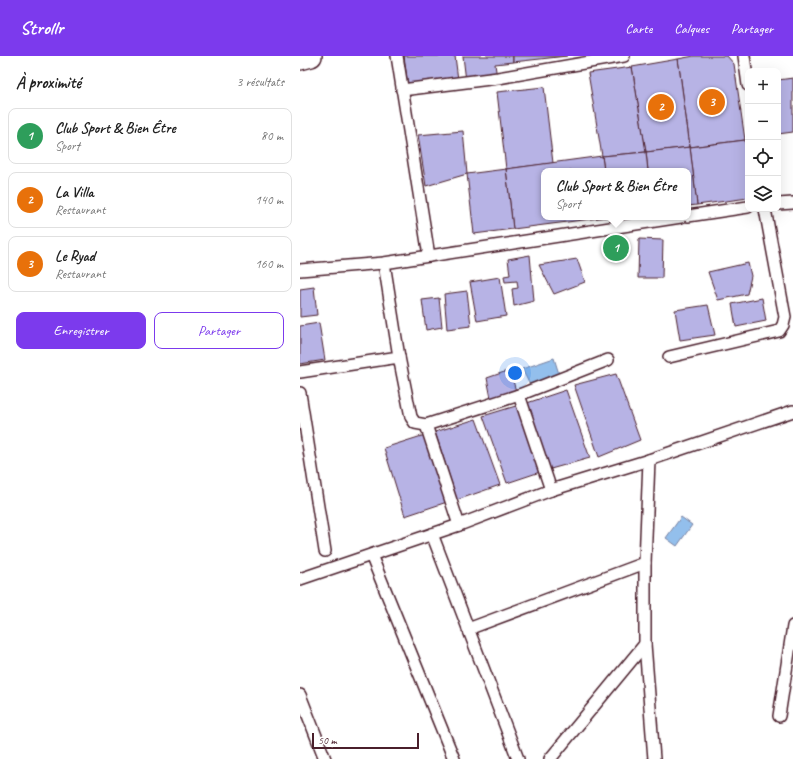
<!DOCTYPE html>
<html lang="fr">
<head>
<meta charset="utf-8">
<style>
	:root { --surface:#fff; --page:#f6f6f6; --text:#222; --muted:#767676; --line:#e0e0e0; --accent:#7c3aed }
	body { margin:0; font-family:Caveat,sans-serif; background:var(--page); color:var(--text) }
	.controls { position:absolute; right:12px; top:12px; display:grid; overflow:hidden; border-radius:8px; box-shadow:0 4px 16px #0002 }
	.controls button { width:36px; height:36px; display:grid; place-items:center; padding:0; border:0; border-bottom:1px solid var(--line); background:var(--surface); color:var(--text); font:20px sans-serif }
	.scale { position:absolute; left:12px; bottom:10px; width:107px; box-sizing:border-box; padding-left:4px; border:2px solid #4a1f2b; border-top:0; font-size:11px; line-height:14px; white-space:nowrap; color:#4a1f2b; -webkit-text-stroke:3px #fff; paint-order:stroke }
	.you { position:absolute; left:215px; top:317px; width:14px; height:14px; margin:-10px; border:3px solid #fff; border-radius:50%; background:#1a73e8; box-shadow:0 0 0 6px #1a73e833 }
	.badge { display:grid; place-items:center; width:26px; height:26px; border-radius:50%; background:var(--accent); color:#fff; font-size:13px; font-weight:700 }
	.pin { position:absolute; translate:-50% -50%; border:2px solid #fff; box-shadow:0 1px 4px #0006 }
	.popup { position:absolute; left:241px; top:112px; width:150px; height:52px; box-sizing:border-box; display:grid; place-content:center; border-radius:8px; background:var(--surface); filter:drop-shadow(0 1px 3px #0005); font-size:13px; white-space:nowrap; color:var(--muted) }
	.popup b { font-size:15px; color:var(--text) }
	.popup::after { content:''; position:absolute; left:50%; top:100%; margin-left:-8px; border:8px solid transparent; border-top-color:var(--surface) }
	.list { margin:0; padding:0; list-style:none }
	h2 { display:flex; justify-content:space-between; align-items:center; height:52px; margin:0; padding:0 16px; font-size:17px }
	h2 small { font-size:13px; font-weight:400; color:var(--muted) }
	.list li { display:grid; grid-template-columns:26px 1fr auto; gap:12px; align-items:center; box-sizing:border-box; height:56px; margin:0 8px 8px; padding:0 8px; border:1px solid var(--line); border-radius:8px }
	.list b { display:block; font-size:15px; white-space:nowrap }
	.list p { margin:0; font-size:13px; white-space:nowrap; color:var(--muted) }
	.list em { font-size:13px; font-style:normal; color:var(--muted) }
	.actions { display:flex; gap:8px; padding:12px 16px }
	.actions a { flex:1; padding:9px 0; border:1px solid var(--accent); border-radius:8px; text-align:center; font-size:14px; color:var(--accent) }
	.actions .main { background:var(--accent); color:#fff }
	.icon { flex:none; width:22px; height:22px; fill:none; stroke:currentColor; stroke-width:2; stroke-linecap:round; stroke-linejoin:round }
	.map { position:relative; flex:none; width:493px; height:703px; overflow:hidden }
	header { display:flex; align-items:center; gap:24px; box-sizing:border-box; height:56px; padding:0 20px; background:var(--accent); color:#fff }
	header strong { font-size:19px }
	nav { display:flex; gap:22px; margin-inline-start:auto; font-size:14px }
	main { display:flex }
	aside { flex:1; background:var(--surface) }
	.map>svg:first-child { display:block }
	.water { fill:#93bfec; stroke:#767f9f }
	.building { fill:#b7b3e5; stroke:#4a1f2b }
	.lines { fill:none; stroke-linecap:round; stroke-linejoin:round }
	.street-casing { stroke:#4a1f2b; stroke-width:14 }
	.highway-casing { stroke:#4a1f2b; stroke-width:24 }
	.street { stroke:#fff; stroke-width:11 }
	.highway { stroke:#fff; stroke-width:21 }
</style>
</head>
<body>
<header>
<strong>Strollr</strong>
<nav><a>Carte</a><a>Calques</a><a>Partager</a></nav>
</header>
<main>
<aside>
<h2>À proximité<small>3 résultats</small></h2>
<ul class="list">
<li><span class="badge" style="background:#2e9e5b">1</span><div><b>Club Sport &amp; Bien Être</b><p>Sport</p></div><em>80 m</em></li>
<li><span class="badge" style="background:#e8710a">2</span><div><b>La Villa</b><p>Restaurant</p></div><em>140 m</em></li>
<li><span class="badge" style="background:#e8710a">3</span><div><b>Le Ryad</b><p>Restaurant</p></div><em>160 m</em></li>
</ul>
<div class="actions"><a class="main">Enregistrer</a><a>Partager</a></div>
</aside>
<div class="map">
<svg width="493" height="703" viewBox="0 0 493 703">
	<rect width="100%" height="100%" fill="#fff"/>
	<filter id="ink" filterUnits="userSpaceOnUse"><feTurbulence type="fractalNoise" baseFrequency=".025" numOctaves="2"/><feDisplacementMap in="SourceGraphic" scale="8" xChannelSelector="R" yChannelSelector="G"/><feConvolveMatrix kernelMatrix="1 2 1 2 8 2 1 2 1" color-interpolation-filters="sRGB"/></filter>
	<g filter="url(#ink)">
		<g class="water">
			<path d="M254 302 259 318 230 329 222 313Z"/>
			<path d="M381 461 392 469 377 490 366 482Z"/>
		</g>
		<g class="building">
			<path d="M104 0H155L158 24 108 31Z"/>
			<path d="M163 0H213V6L195 8 197 22 166 25Z"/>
			<path d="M213 0H267L213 6Z"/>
			<path d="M394 0H427L434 8 445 84 390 91 378 3Z"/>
			<path d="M378 3 390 91 346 96 332 11Z"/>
			<path d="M332 11 346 96 302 100 288 17Z"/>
			<path d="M493 22V76L478 78V24Z"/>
			<path d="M244 31 253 107 206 113 197 36Z"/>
			<path d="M163 75 167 118 126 130 118 79Z"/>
			<path d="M445 84 448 115V142L397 149 390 91Z"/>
			<path d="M390 91 397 149 388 150V115H348L346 96Z"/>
			<path d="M346 96 348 115H304L302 100Z"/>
			<path d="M302 100 304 115H244V161H306L213 173 206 113Z"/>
			<path d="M206 113 213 173 174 178 167 118Z"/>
			<path d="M339 183 363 184 362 222H338Z"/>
			<path d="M230 199 234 245 214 250 212 233 218 232 217 225 205 226 204 220 210 219 208 203Z"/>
			<path d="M277 203 285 226 254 238 239 209Z"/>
			<path d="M448 207 451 220 447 238 418 244 408 216Z"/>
			<path d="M200 221 206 260 177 265 170 226Z"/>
			<path d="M14 231 17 259 0 261V233Z"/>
			<path d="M167 235 171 270 147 273 144 238Z"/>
			<path d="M139 242 142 271 126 274 122 244Z"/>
			<path d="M462 242 466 265 436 271 432 248Z"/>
			<path d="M408 249 415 279 380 284 375 254Z"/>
			<path d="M19 267 25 304 0 308V270Z"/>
			<path d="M210 314 217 339 192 347 187 322Z"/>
			<path d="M316 318 340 384 299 401 274 329Z"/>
			<path d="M266 334 290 402 247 414 224 348Z"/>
			<path d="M219 349 243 415 207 427 183 360Z"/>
			<path d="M176 363 200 429 157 444 135 376Z"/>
			<path d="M128 378 150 445 105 460 84 392Z"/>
		</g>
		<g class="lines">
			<g class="street-casing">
				<g id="street">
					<path d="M97 0 129 200"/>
					<path d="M444 0 448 29"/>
					<path d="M102 34 198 22 324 0"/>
					<path d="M478 148 493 147"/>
					<path d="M388 160 448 151"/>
					<path d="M0 214 84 207 381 161"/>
					<path d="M99 301 111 361 115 367 126 369 219 339 308 304"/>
					<path d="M369 301 479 275 483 269 485 261 465 153"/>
					<path d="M0 316 99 301 84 207"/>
					<path d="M0 337 25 495"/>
					<path d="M219 339 251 434"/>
					<path d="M126 369 159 469"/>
					<path d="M349 404 345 507V588L354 703"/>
					<path d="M132 478 218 703"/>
					<path d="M71 499 154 703"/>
					<path d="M0 523 159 469 251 434 349 404 493 355"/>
					<path d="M168 573 345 507"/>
					<path d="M0 639 25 703"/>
					<path d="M479 660 493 570"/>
					<path d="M250 703 345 588"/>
				</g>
			</g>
			<g class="highway-casing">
				<path id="highway" d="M0 3 11 0"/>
			</g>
			<use href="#street" class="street"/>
			<use href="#highway" class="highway"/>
		</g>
	</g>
</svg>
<div class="controls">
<button>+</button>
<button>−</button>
<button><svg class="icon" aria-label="locate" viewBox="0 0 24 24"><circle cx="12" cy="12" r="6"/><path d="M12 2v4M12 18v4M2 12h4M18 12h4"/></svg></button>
<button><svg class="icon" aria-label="layers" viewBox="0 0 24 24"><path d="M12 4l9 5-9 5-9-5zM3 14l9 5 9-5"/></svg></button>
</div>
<div class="scale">50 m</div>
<div class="you"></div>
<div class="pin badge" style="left:316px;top:192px;background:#2e9e5b">1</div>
<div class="popup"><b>Club Sport &amp; Bien Être</b>Sport</div>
<div class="pin badge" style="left:361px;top:51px;background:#e8710a">2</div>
<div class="pin badge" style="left:412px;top:46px;background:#e8710a">3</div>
</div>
</main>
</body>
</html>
